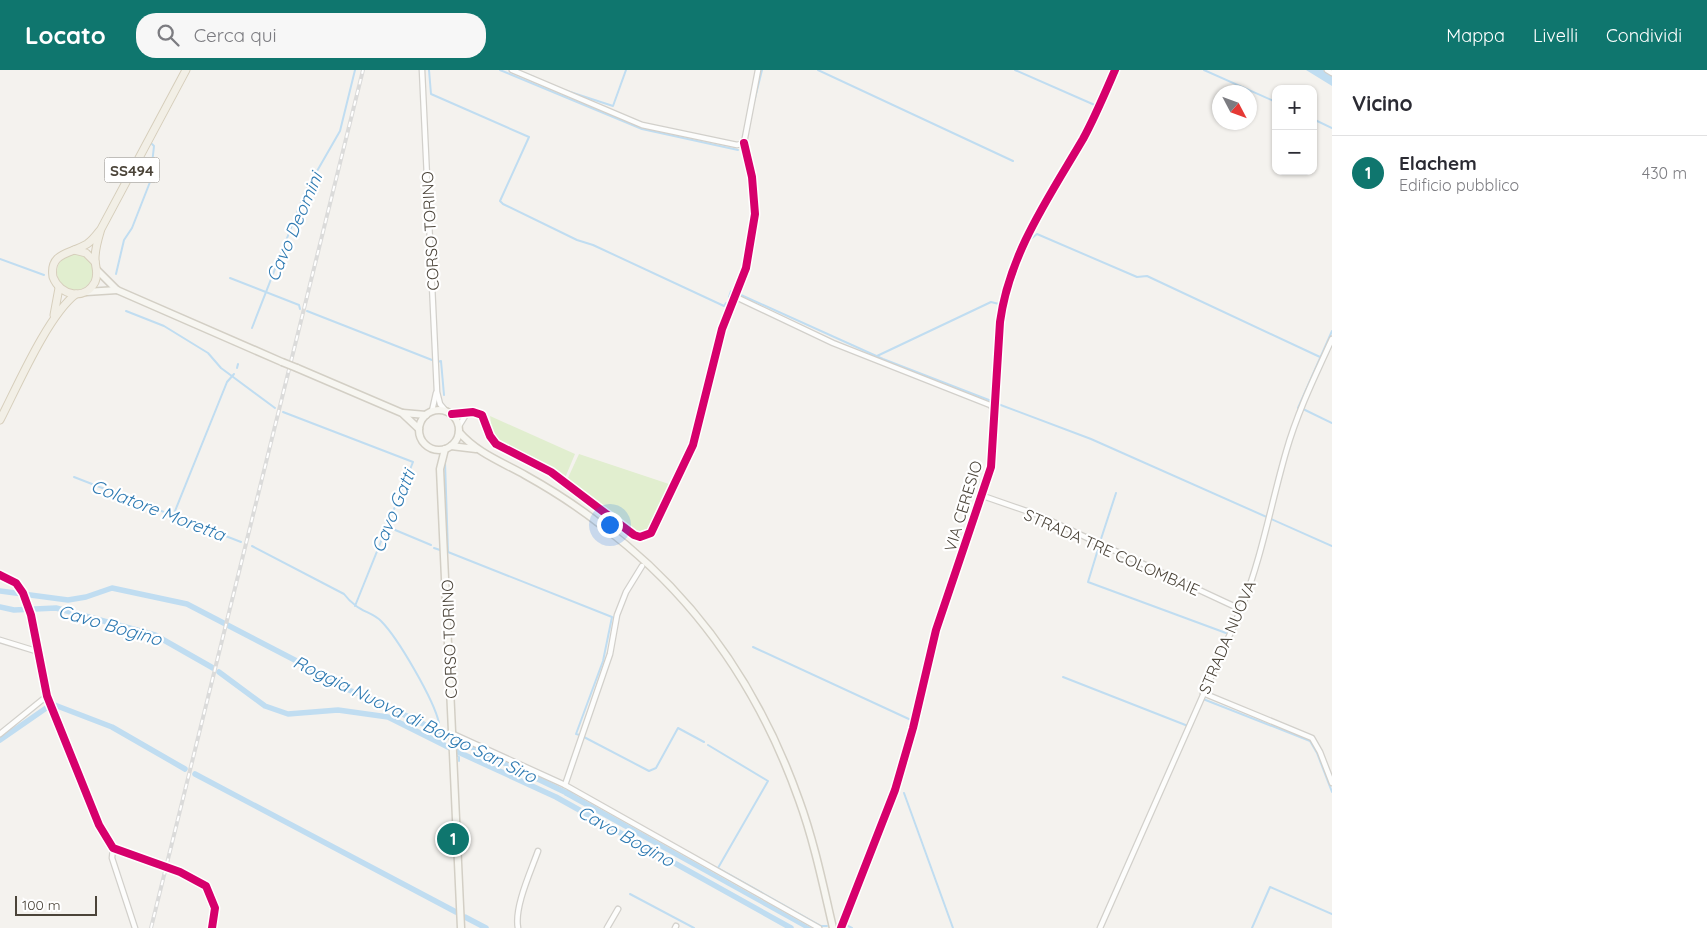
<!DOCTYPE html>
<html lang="it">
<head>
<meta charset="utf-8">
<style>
	:root { --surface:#fff; --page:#f7f7f7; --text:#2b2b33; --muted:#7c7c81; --line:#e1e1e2; --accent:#0f766e }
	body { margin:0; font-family:Quicksand,sans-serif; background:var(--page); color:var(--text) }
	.controls { position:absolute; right:15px; top:15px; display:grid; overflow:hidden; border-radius:10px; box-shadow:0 1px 4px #0004 }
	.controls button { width:45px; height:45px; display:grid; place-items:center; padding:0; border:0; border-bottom:1px solid var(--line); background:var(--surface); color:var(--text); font:25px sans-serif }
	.compass { position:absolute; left:1212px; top:15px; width:45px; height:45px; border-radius:50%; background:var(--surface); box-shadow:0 1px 4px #0004; rotate:131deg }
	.scale { position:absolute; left:15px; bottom:12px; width:82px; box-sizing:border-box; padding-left:5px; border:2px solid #4b4439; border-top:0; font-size:14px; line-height:18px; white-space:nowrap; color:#4b4439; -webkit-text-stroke:4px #fff; paint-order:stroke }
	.you { position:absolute; left:609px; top:454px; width:18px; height:18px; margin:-12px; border:4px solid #fff; border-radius:50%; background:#1a73e8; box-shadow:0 0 0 8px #1a73e833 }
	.badge { display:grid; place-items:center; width:32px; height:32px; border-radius:50%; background:var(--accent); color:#fff; font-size:16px; font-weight:700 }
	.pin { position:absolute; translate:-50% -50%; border:2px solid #fff; box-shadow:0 1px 5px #0006 }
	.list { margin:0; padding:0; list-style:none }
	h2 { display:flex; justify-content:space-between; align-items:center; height:65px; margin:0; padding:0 20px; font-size:21px }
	h2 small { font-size:16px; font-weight:400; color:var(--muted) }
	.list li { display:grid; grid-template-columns:32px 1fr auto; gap:15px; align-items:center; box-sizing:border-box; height:75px; padding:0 20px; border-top:1px solid var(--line) }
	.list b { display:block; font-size:19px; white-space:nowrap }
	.list p { margin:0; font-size:16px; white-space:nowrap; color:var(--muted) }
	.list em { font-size:16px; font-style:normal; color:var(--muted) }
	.icon { flex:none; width:28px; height:28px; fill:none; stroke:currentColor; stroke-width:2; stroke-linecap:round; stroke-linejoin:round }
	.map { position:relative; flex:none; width:1332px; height:858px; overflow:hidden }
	header { display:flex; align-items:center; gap:30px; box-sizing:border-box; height:70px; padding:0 25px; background:var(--accent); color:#fff }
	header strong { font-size:24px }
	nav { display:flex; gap:28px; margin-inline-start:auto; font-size:18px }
	.search { width:350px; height:45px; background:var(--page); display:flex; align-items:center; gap:12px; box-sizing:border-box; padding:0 18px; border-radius:20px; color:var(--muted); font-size:19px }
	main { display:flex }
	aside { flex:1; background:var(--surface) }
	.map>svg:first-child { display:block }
	.green { fill:#e1eecf }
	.water { fill:#c0ddf1 }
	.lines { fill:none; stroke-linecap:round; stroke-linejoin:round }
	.stream { stroke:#c0ddf1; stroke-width:2 }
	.canal { stroke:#c0ddf1; stroke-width:5.5 }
	.minor-casing { stroke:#d2d0cb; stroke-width:7 }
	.secondary-casing { stroke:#d3cfc5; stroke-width:9 }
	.primary-casing { stroke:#d6cebb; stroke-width:9 }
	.minor { stroke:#fdfdfc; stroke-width:4.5 }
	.secondary { stroke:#f7f6f1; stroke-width:6 }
	.primary { stroke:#f2efe6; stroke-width:7 }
	.rail-casing { stroke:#dbdbda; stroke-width:4 }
	.rail { stroke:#fff; stroke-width:2; stroke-dasharray:5.5; stroke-linecap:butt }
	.secondary-bridge-casing { stroke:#d3cfc5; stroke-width:9; stroke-linecap:butt }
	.secondary-bridge { stroke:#f7f6f1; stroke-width:6 }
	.cycleway-casing { stroke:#fff; stroke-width:11 }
	.cycleway { stroke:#d6006c; stroke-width:8 }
	.labels { text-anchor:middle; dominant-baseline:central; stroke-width:4.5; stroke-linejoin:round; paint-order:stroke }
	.shield { fill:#fff; stroke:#817c74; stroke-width:1 }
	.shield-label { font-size:15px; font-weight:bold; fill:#4b4439 }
	.street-label { font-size:16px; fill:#4b4439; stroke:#fff }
	.water-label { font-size:18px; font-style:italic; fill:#2e7ab2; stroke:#fff }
</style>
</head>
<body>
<header>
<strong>Locato</strong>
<div class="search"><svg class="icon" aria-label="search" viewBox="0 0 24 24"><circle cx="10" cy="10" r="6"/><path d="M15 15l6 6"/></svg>Cerca qui</div>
<nav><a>Mappa</a><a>Livelli</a><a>Condividi</a></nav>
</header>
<main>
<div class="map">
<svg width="1332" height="858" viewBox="0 0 1332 858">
	<rect width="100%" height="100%" fill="#f4f2ee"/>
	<g class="green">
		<circle cx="75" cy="202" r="18"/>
		<path d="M490 346 575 384 565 408 501 374 492 360Z"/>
		<path d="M579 384 672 415 653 457 646 463H636L567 410Z"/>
	</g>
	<g class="water">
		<path d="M1306 0H1323L1332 5V16Z"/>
		<path d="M567 720 812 858H804L564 725Z"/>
	</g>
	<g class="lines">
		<g class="stream">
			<path d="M429 0 431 24 529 67 500 131 503 134 577 170 593 175 724 236 726 233"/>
			<path d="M500 0 642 59 738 80"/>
			<path d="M818 0 1013 91"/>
			<path d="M1015 0 1097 36"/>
			<path d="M1204 0 1276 32"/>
			<path d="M524 3 534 7"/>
			<path d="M564 20 613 36 626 0"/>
			<path d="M754 32 762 0"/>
			<path d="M1313 49 1332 58"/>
			<path d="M1027 172 1037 164 1137 207 1147 206 1320 287"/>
			<path d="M0 189 44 205"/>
			<path d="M116 204 124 170 132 158 150 112 154 76 152 74"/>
			<path d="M230 208 299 235 300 239"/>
			<path d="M741 225 883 289 994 332"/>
			<path d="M729 227 731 221 734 222"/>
			<path d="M126 241 164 256 208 283 221 298 275 338"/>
			<path d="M307 241 432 290"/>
			<path d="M998 252 1000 232"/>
			<path d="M252 258 305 122 340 61 355 0"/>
			<path d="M877 286 991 232 999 234"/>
			<path d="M437 292 441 291 444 325"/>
			<path d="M237 298 238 294"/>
			<path d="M998 334 1091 369 1332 476"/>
			<path d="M1298 338 1332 261"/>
			<path d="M1303 339 1332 353"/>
			<path d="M283 342 413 392 355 536"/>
			<path d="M445 392 448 482 612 547 603 591 576 664 580 665"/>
			<path d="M74 407 241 472"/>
			<path d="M175 441 227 312 234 304"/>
			<path d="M388 457 431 475"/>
			<path d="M1100 472 1116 423"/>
			<path d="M252 476 344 524C347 528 351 532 355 535 363 542 373 543 381 551 398 568 434 630 439 653"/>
			<path d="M1099 476 1088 512 1226 563"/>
			<path d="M434 478 440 480"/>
			<path d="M753 577 911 650 895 710"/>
			<path d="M1063 607 1188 656"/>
			<path d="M1203 629 1310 671 1317 683 1332 722"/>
			<path d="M436 658 449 663"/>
			<path d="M582 666 649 701 656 698 678 658 704 672"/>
			<path d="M708 675 768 711 718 798 821 856H827"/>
			<path d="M456 685 459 687V691"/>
			<path d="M904 723 953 858"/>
			<path d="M630 824 694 858"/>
			<path d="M844 854 852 858"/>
			<path d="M1252 858 1270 817 1332 844"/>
		</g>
		<g class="canal">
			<path d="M0 521 68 530 86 527 112 518 187 534 314 600 340 617 363 625 571 725"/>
			<path d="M0 537 14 540 56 538 155 565 213 598"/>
			<path d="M219 602 265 636 288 644 338 640 388 647 450 678"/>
			<path d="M0 670 52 634 112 657 185 699"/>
			<path d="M456 681 556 727 791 858"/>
			<path d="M195 704 456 842"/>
			<path d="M465 847 486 858"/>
		</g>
		<g class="minor-casing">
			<g id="minor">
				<path d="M422 0 437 322 440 334 445 340"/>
				<path d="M512 0 642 55 737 75 744 73 758 0"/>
				<path d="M1327 0 1332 3"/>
				<path d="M736 227 833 273 990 335 996 341"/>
				<path d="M432 341 436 323"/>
				<path d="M452 344 473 342 482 345 490 366 496 374 551 402 634 465 640 467 651 463 693 375 722 259 746 198 755 144 752 107 744 73"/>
				<path d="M459 356 467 343"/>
				<path d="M983 426 1038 445 1240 539"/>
				<path d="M0 505 16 513 23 523 31 545 47 626 99 755 113 778 180 802 206 816 215 838 212 858"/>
				<path d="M0 570 39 582"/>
				<path d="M1203 623 1312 668 1320 682 1332 713"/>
				<path d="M0 664 47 626"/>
				<path d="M453 664 565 715 819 858"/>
				<path d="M565 715 610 584 617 545 626 522 642 496"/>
				<path d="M113 778 112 788 135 858"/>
				<path d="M518 858C514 837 531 801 538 781"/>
				<path d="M607 858 618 839"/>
				<path d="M675 858 676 856"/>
				<path d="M841 858 895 720 913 658 936 560 991 397 1000 252C1009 184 1049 127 1083 69 1095 47 1105 23 1115 0"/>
				<path d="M1100 858 1242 537C1262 486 1271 434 1286 382 1297 343 1315 306 1332 269"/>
			</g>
		</g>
		<g class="secondary-casing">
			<g id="secondary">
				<path d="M97 200 117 220 282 292"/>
				<path d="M86 222 117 220"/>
				<path d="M297 298 402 343 419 359"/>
				<circle cx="439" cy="360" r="20"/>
				<path d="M403 343 426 345"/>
				<path d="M459 362C477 383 502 392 525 405 552 420 577 436 601 455 695 525 760 620 799 730 814 771 823 815 833 858"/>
				<path d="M451 376 476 379"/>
				<path d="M445 379 440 399 461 858"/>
			</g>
		</g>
		<g class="primary-casing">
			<g id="primary">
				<path d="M101 159C97 164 93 170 87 174 71 184 49 182 53 207 60 226 85 231 95 212 99 203 95 197 95 189 95 178 98 169 101 159L186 0"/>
				<path d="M74 180 86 183 95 192"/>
				<path d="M54 245 59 218"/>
				<path d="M0 350C17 317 48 245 76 224"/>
			</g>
		</g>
		<use href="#minor" class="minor"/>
		<use href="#secondary" class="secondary"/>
		<use href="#primary" class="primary"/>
		<g class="rail-casing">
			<path id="rail" d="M151 858 363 0"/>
		</g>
		<use href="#rail" class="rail"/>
		<g class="secondary-bridge-casing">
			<path id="secondary-bridge" d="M282 292 297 298"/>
		</g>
		<use href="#secondary-bridge" class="secondary-bridge"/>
		<g class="cycleway-casing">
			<g id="cycleway">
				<path d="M452 344 473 342 482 345 490 366 496 374 551 402 634 465 640 467 651 463 693 375 722 259 746 198 755 144 752 107 744 73"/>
				<path d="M0 505 16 513 23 523 31 545 47 626 99 755 113 778 180 802 206 816 215 838 212 858"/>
				<path d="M841 858 895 720 913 658 936 560 991 397 1000 252C1009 184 1049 127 1083 69 1095 47 1105 23 1115 0"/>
			</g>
		</g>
		<use href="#cycleway" class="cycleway"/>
	</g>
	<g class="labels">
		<rect class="shield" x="104.5" y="87.5" width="55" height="25" rx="4"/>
		<g class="shield-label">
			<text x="132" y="100">SS494</text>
		</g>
		<g class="street-label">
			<text transform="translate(430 161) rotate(-93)">CORSO TORINO</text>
			<text transform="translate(963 436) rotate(-73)">VIA CERESIO</text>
			<text transform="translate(1112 482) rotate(24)">STRADA TRE COLOMBAIE</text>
			<text transform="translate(1227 567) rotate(-67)">STRADA NUOVA</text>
			<text transform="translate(449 569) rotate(-92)">CORSO TORINO</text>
		</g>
		<g class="water-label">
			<text transform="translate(294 157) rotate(-67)">Cavo Deomini</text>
			<text transform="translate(158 440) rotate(21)">Colatore Moretta</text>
			<text transform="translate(393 441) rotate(-68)">Cavo Gatti</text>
			<text transform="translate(110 555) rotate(16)">Cavo Bogino</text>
			<text transform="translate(415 649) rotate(26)">Roggia Nuova di Borgo San Siro</text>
			<text transform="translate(626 766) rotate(29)">Cavo Bogino</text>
		</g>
	</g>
</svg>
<div class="controls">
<button>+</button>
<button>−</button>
</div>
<svg class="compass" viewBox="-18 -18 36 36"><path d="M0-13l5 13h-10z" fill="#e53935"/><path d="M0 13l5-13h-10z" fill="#7c7c81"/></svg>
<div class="scale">100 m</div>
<div class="you"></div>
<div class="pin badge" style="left:453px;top:769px">1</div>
</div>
<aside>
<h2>Vicino<small></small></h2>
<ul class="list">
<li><span class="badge">1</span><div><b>Elachem</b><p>Edificio pubblico</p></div><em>430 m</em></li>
</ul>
</aside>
</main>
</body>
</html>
